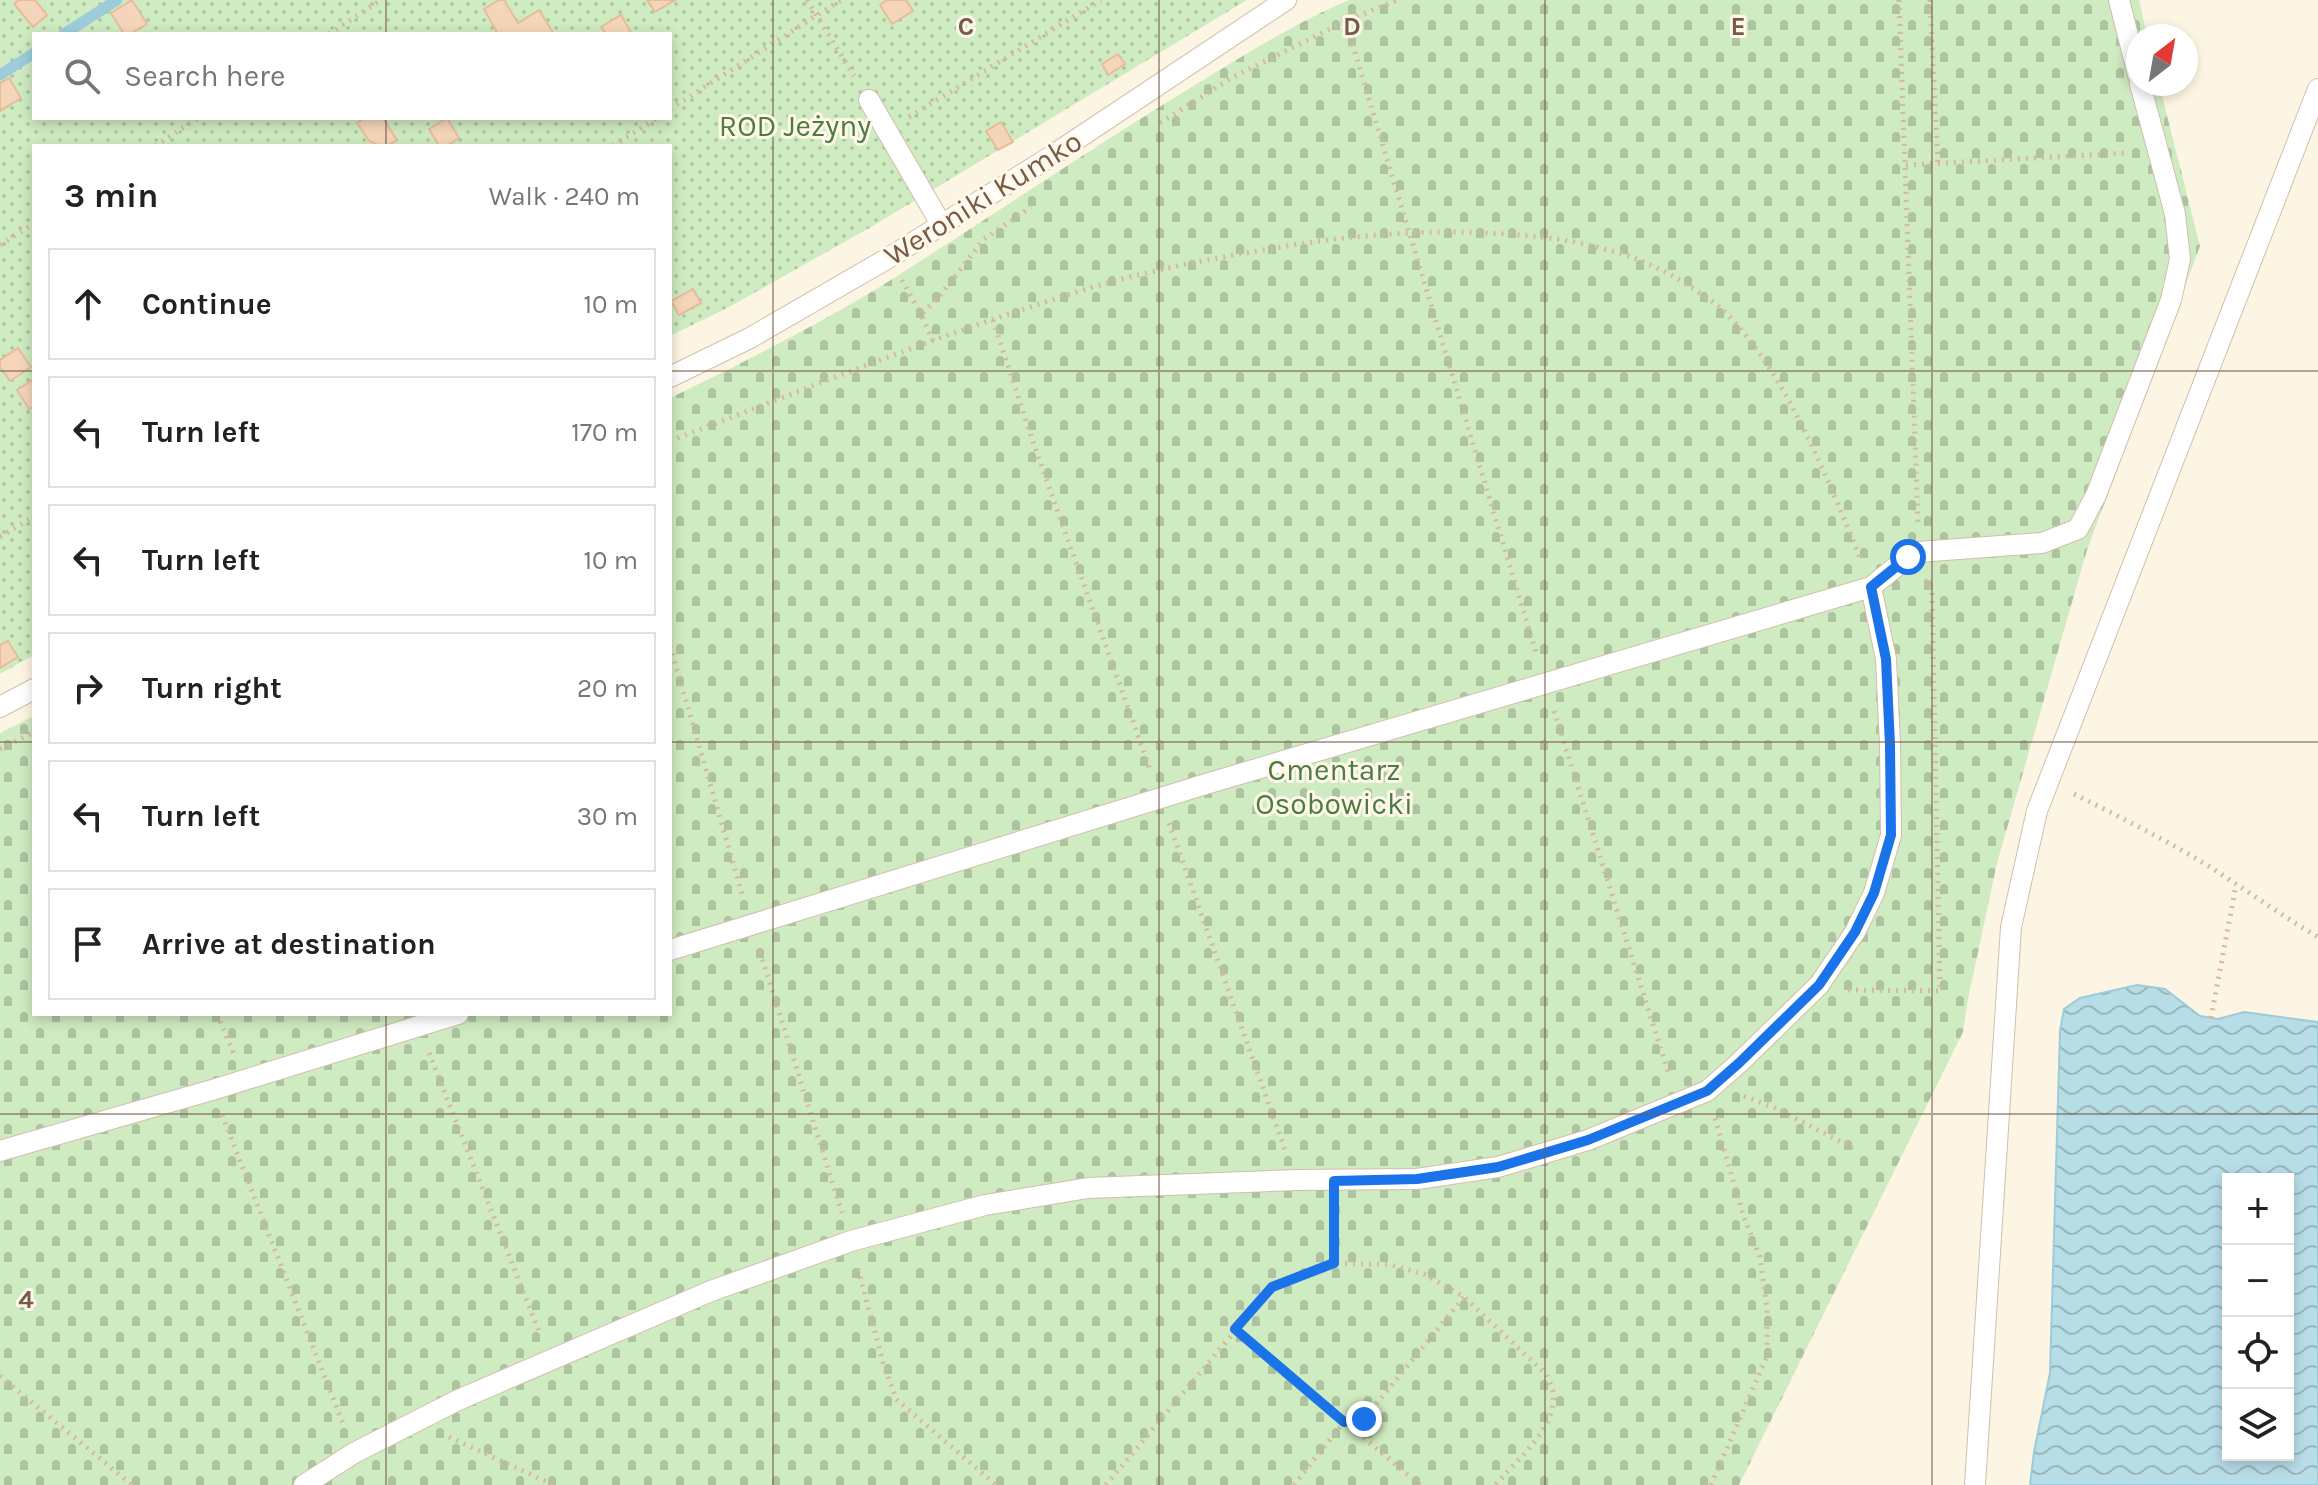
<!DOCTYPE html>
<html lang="en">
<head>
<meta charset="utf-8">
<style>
	:root { --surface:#fff; --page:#f2f2f2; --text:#222; --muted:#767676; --line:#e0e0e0 }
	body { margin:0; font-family:Karla,sans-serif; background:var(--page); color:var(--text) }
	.controls { position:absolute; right:24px; bottom:24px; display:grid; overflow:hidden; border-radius:0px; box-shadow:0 4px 12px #0003 }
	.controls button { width:72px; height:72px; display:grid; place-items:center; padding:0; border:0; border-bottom:2px solid var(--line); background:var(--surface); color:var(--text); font:40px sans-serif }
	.compass { position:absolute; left:2126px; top:24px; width:72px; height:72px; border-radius:50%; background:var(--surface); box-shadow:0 4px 12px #0003; rotate:31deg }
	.stop { position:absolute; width:24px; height:24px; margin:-18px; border:6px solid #1a73e8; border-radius:50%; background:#fff }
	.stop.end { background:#1a73e8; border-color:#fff; box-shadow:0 2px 8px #0008 }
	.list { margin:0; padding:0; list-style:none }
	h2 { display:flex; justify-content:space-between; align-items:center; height:104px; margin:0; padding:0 32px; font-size:34px }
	h2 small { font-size:26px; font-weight:400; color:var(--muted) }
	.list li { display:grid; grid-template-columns:52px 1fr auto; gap:24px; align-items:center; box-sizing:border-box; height:112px; margin:0 16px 16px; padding:0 16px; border:2px solid var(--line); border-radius:0px }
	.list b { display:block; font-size:30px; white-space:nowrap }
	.list em { font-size:26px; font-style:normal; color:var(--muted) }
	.icon { flex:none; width:44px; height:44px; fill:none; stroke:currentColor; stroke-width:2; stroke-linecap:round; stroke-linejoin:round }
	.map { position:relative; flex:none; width:2318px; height:1485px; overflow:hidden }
	.search { position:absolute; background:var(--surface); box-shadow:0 4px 12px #0003; left:32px; top:32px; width:640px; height:88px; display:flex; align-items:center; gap:20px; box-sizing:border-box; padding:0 28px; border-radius:0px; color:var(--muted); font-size:30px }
	.panel { position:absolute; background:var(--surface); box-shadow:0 4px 12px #0003; left:32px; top:144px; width:640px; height:872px; border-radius:0px }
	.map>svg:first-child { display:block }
	.cemetery { fill:url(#cemetery-stones) }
	.garden { fill:url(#garden-dots); fill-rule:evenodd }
	.water { fill:url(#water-waves); stroke:#9cccda; stroke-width:2; fill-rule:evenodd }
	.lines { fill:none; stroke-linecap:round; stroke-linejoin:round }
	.stream { stroke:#9cccda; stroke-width:11 }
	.building { fill:#f4d5b9; stroke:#e7bc99; stroke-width:2 }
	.service-casing { stroke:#d1bfac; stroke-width:22 }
	.path { stroke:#d8b89c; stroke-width:5; stroke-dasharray:2 6; stroke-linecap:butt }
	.service { stroke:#fff; stroke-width:20 }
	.route { stroke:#1a73e8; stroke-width:10 }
	.grid { fill:none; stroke:#765c48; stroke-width:2; stroke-opacity:0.55 }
	.labels { text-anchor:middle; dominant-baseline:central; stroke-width:6; stroke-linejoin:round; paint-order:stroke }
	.park-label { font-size:30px; fill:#4d7c3f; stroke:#fff8ea }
	.street-label { font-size:30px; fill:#765c48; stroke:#fff8ea }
	.grid-label { font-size:26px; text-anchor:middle; font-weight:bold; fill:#765c48; stroke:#fff8ea; stroke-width:6; stroke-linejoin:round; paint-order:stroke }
</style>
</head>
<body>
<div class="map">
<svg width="2318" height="1485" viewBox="0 0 2318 1485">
	<defs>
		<pattern id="cemetery-stones" width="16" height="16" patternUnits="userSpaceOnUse" patternTransform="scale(2)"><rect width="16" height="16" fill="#cfebc1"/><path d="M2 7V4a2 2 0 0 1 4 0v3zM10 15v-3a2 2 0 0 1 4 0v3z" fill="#adc29f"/></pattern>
		<pattern id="garden-dots" width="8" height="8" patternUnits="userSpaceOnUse" patternTransform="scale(2)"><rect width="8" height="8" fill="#cfebc1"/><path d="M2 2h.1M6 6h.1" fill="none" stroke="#adc29f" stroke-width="1.8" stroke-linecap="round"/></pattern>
		<pattern id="water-waves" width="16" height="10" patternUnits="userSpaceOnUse" patternTransform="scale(2)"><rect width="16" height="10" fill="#b7dde7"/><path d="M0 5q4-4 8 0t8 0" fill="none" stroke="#99b6bd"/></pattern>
	</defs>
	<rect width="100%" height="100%" fill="#fdf5e3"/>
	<path class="cemetery" d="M1349 0H2139L2147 36H2138V84H2159L2200 246 2087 550 1997 863 1968 999 1963 1032 1739 1485H0V733L34 716V1014H670V398C746 361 822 323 894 278 995 214 1093 147 1195 85 1246 54 1295 23 1349 0Z"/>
	<path class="garden" d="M0 0H1247L871 227 729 307 670 336V146H34V655L0 674ZM34 34H670V118H34Z"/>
	<path class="water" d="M2137 985 2165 989 2200 1016 2218 1019 2244 1012 2318 1022V1485H2030L2034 1452 2050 1373 2060 1031 2064 1009 2080 998ZM2228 1179H2288V1455H2228Z"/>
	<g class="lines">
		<g class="stream">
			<path d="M64 34 117 0"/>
			<path d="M0 75 34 53"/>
		</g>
	</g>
	<g class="building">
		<path d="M19 0H35L47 15 33 27 14 4Z"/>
		<path d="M132 0 147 24 130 34H124L111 13Z"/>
		<path d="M499 0H504L518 23 539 10 554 34H498L484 9Z"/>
		<path d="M647 0H675L655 12Z"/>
		<path d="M887 0H906L913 11 892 24 880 5Z"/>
		<path d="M621 15 632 34H606L601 27Z"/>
		<path d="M1118 54 1125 64 1108 75 1102 64Z"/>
		<path d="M9 78 21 98 0 111V83Z"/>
		<path d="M364 118H383L397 140 387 146H380L369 141 357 123Z"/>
		<path d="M447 118 459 138 447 146H439L429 129Z"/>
		<path d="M1001 122 1013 142 998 150 986 131Z"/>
		<path d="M693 289 701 303 679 315 671 301Z"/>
		<path d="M18 348 31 367 10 381 0 367V360Z"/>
		<path d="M34 379V406L29 409 17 390Z"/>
		<path d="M8 641 18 657 0 668V645Z"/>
	</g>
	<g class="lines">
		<g class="service-casing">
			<g id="service">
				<path d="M2119 0 2138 75"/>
				<path d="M869 100 941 224"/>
				<path d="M670 377 750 338 890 257 1050 157 1286 0"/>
				<path d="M0 707 34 689"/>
				<path d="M670 950 1206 784 1871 587 1908 557 1918 552 2042 543 2078 529 2096 495 2171 300 2180 259 2175 214 2140 84"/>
				<path d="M0 1151 212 1090 458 1014"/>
				<path d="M304 1485 354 1453 458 1400 711 1291 851 1241 985 1205 1088 1188 1296 1180 1417 1179 1498 1167 1588 1140 1707 1091 1739 1063 1819 985 1855 932 1874 893 1891 835 1890 745 1886 659 1871 587"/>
				<path d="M1975 1485 2011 927 2037 811 2318 89"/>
			</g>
		</g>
		<g class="path">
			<path d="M807 0 854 76"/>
			<path d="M1899 0 1918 523"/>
			<path d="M1930 0 1938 163"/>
			<path d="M1344 22 1349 33 1537 656"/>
			<path d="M329 34 381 0"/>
			<path d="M670 109 841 0"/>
			<path d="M909 117 1101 0"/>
			<path d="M1160 123 1233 77 1344 22 1397 0"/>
			<path d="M155 146 198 118"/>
			<path d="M613 146 657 118"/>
			<path d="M1906 165 2128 153"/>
			<path d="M0 245 34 223"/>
			<path d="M902 280 921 314"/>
			<path d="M993 320 1034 445 1151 772"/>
			<path d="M933 341 921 314 939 297 984 239 1031 207"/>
			<path d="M670 441C811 387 952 329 1097 286 1155 269 1215 258 1275 248 1356 234 1436 228 1518 235 1584 240 1646 254 1701 294 1709 299 1717 304 1724 311 1786 372 1828 480 1861 560"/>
			<path d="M0 537 34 516"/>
			<path d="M670 646 743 897"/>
			<path d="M1554 711 1669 1075"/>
			<path d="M0 749 34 732"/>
			<path d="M2074 794C2120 817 2166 840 2210 867 2246 890 2281 915 2318 937"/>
			<path d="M1169 823 1286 1153"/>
			<path d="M760 952 842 1213"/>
			<path d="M1848 990 1940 991 1932 589 1928 582 1923 580"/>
			<path d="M217 1014 234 1054"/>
			<path d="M2211 1018 2236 885"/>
			<path d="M429 1053 540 1334"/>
			<path d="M1744 1096 1775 1108 1853 1148"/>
			<path d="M222 1115 344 1426"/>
			<path d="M1334 1208V1263"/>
			<path d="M858 1269 883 1362 896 1399 996 1485"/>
			<path d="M1235 1329 1420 1485"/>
			<path d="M0 1376 132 1485"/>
			<path d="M449 1437 554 1485"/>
			<path d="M1106 1485 1272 1287 1334 1263 1391 1265 1424 1274 1464 1297 1546 1374C1548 1379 1552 1386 1553 1391 1559 1425 1516 1462 1495 1485"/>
			<path d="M1294 1485 1344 1422 1364 1419 1464 1297"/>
			<path d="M1711 1485 1767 1356V1309L1760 1257 1744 1218 1715 1118"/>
		</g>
		<use href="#service" class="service"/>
	</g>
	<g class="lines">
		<path class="route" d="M1364 1419 1344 1422 1235 1329 1272 1287 1334 1263V1181L1417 1179 1498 1167 1588 1140 1707 1091 1739 1063 1819 985 1855 932 1874 893 1891 835 1890 745 1886 659 1871 587 1908 557"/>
	</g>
	<path class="grid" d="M386 0V34M773 0V1485M1159 0V1485M1545 0V1485M1932 0V1485M386 118V146M0 371H34M670 371H2318M0 742H34M670 742H2318M386 1014V1485M0 1114H2318"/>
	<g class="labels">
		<g class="park-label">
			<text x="795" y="126">ROD Jeżyny</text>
			<text x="1334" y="770">Cmentarz<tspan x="1334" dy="34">Osobowicki</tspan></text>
		</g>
		<g class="street-label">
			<text transform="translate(983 198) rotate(-32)">Weroniki Kumko</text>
		</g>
	</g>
	<g class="grid-label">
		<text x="966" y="35">C</text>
		<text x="1352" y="35">D</text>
		<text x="1738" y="35">E</text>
		<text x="26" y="1308">4</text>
	</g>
</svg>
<div class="controls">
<button>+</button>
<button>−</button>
<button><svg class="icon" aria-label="locate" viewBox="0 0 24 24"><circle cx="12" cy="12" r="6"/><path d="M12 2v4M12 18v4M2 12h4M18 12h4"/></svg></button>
<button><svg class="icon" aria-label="layers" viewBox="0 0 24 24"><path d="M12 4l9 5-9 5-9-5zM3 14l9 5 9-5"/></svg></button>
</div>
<svg class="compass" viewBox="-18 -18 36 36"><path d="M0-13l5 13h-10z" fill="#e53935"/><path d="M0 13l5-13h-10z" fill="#767676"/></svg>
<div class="stop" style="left:1908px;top:557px"></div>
<div class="stop end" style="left:1364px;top:1419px"></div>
<div class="search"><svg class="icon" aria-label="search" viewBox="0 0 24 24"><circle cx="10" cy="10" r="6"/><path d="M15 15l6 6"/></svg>Search here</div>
<section class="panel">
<h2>3 min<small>Walk · 240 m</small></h2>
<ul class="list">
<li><svg class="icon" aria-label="ahead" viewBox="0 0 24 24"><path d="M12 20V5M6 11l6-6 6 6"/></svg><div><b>Continue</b></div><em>10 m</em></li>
<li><svg class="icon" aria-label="left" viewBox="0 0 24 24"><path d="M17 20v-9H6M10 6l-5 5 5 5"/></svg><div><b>Turn left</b></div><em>170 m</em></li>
<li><svg class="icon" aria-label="left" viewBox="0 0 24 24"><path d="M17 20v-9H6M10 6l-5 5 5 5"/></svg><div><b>Turn left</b></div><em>10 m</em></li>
<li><svg class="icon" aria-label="right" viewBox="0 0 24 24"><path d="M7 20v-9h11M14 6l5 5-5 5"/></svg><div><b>Turn right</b></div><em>20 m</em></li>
<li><svg class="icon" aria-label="left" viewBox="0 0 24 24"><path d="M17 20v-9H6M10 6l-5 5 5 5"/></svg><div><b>Turn left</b></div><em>30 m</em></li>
<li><svg class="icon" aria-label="arrive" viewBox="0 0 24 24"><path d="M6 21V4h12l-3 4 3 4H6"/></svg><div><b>Arrive at destination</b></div></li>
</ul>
</section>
</div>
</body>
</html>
